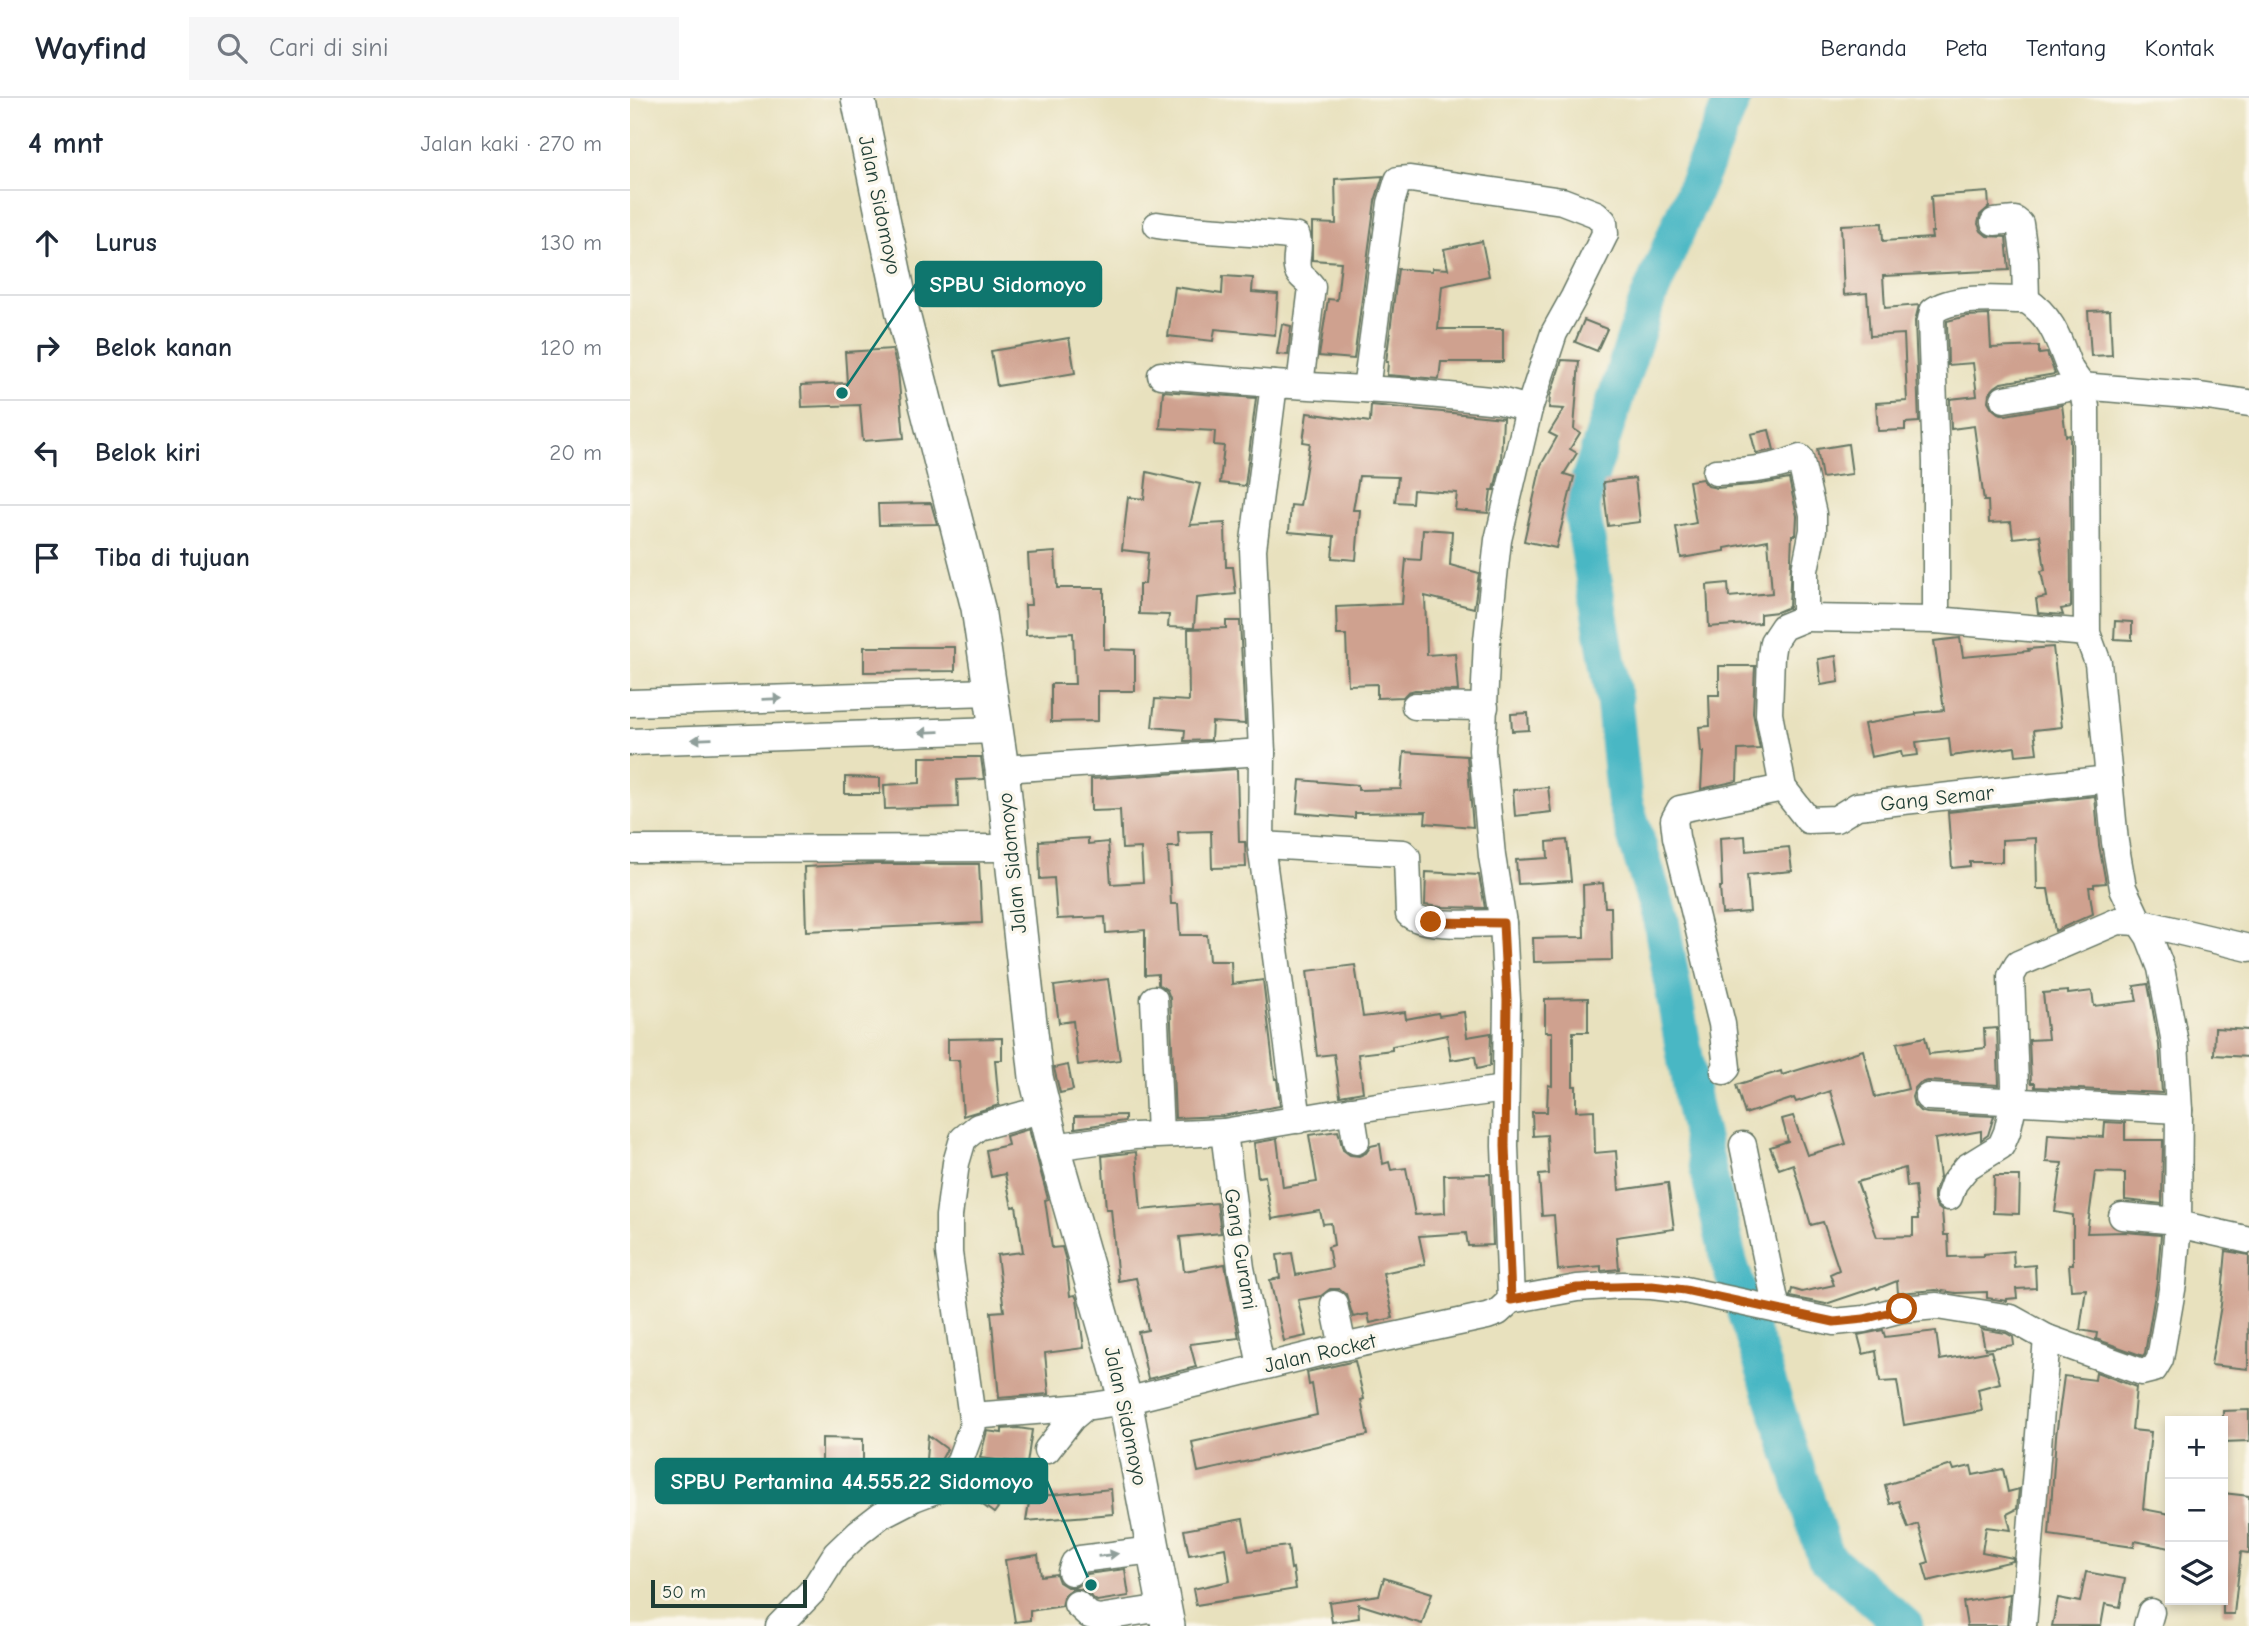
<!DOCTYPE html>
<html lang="id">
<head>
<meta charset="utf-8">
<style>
	:root { --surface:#fff; --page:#f6f6f7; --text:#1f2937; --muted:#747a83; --line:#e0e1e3 }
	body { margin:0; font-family:"Comic Neue",sans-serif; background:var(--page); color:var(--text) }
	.controls { position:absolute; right:21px; bottom:21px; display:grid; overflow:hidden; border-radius:0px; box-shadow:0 4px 10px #0003 }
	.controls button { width:63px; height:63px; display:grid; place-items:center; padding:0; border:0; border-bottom:2px solid var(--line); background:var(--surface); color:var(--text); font:35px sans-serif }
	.scale { position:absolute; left:21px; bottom:18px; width:156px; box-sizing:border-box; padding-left:7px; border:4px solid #1f3d34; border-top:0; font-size:19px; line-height:24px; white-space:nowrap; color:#1f3d34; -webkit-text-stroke:5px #fbf7ec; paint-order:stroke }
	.stop { position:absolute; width:21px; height:21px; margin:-16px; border:5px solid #b45309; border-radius:50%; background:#fff }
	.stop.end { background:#b45309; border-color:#fff; box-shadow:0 2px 7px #0008 }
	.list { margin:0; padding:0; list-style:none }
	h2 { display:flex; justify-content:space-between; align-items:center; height:91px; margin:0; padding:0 28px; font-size:30px }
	h2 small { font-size:23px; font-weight:400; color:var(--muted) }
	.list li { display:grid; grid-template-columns:46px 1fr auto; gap:21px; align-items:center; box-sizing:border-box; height:105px; padding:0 28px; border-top:2px solid var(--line) }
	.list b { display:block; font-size:26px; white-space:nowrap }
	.list em { font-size:23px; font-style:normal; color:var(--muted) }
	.icon { flex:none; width:38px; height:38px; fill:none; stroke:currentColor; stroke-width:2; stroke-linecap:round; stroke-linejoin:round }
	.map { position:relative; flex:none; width:1619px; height:1528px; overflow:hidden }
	header { display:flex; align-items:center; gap:42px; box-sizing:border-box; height:98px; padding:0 35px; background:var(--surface); border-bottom:2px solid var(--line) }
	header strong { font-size:33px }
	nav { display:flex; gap:38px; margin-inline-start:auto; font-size:24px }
	.search { width:490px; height:63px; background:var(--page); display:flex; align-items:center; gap:18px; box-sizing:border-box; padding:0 24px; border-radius:0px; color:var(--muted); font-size:26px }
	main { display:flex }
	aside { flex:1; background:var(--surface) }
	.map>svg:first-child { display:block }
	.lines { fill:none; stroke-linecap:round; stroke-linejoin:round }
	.river { stroke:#4ab7c4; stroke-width:37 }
	.building { fill:#cfa18f; fill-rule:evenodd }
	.minor-casing { stroke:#657664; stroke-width:29 }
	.major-casing { stroke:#657664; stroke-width:36 }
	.minor { stroke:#fff; stroke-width:26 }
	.major { stroke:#fff; stroke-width:33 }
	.oneway { fill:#8f9e9a }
	.route { stroke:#b45309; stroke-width:9 }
	.labels { text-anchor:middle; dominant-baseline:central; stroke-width:7; stroke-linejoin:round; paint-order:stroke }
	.street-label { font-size:21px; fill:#1f3d34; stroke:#fbf7ec }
	.leader { fill:none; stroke:#0f766e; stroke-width:2.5 }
	.callout-dot { fill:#0f766e; stroke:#fbf7ec; stroke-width:2.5 }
	.callout { fill:#0f766e; stroke:#0f766e; stroke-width:2.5 }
	.callout-label { font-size:23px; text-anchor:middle; font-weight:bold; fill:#fff }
</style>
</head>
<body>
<header>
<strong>Wayfind</strong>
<div class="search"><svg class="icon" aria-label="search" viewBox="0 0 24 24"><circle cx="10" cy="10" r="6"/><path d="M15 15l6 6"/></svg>Cari di sini</div>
<nav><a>Beranda</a><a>Peta</a><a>Tentang</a><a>Kontak</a></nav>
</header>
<main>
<aside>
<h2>4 mnt<small>Jalan kaki · 270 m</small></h2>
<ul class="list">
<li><svg class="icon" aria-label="ahead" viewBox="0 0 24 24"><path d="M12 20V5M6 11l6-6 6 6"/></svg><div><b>Lurus</b></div><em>130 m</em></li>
<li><svg class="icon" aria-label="right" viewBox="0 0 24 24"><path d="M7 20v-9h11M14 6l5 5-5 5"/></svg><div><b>Belok kanan</b></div><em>120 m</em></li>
<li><svg class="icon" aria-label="left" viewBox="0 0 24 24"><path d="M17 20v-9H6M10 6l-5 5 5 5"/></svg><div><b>Belok kiri</b></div><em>20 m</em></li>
<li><svg class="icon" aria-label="arrive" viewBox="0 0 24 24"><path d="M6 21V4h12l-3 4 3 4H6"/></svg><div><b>Tiba di tujuan</b></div></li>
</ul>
</aside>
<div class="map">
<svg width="1619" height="1528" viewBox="0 0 1619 1528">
	<rect width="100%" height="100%" fill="#fbf7ec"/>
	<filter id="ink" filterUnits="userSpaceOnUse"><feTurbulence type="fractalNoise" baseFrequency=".0143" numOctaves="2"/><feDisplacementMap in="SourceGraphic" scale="14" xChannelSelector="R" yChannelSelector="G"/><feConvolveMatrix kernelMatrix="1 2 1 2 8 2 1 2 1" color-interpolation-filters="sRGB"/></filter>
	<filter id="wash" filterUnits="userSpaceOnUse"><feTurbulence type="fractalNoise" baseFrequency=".00686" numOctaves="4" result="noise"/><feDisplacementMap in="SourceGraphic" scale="28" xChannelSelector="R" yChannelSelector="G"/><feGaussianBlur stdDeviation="1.57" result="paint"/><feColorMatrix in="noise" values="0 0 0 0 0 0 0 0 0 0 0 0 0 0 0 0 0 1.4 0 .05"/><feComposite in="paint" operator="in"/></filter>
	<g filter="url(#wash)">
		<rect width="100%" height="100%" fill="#e8e1be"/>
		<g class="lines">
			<g class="river">
				<path d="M1103 0 1016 206 951 407 984 601 994 702 1031 822 1063 1005 1099 1164 1109 1195"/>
				<path d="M1115 1214 1195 1458 1275 1528"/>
			</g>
		</g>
		<g id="blocks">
			<g class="building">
				<path d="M753 78 745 103 724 261 689 258 698 201 707 202 711 164 682 162V125L706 126 705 81Z"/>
				<path d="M1358 94 1359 109 1350 117 1348 126 1351 133 1357 138 1376 139 1379 172 1253 178 1255 210 1289 207 1285 223 1289 324 1275 325V332L1248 333 1246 305 1277 303 1274 236 1240 238 1237 195 1214 197 1211 127 1252 125 1253 143 1302 140 1301 134H1303L1301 98Z"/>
				<path d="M852 143 859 178 812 188 808 231H873V264H811L809 281 757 277 758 264H756L768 171 802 173V170L818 171 814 151Z"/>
				<path d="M593 178 623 180 622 194 648 196 645 237 585 231 583 243 538 238 545 189 592 196Z"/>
				<path d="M1480 212 1482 257 1461 258 1458 213Z"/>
				<path d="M1359 217 1361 250 1409 248V256L1417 255 1425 276 1371 285 1365 289 1359 296 1358 303 1362 310 1368 315 1376 317 1432 307 1436 338 1440 337 1441 509 1431 511 1433 517 1408 515 1406 501 1416 499 1411 473 1415 472 1410 437 1383 440 1381 424 1359 425 1358 403H1354L1344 328 1321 331 1320 301 1347 298 1343 265 1318 267 1317 223 1337 218Z"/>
				<path d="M954 222 977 231 967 253 945 244Z"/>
				<path d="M652 226 661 228 658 257 647 256Z"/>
				<path d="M439 240 445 275 367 288 361 253Z"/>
				<path d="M262 251 268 274 274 340 233 343 230 307 172 309 171 287 217 285 215 254Z"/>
				<path d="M932 262 949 263 944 331 950 335 940 351 947 355 934 376 944 379 926 450 894 443 911 367 927 339 919 335 934 311 919 310 920 298Z"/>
				<path d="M533 293 626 300 615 388 590 385 594 348 584 347 585 333 530 330Z"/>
				<path d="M741 307 873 320 871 362 864 392H861L858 415 825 412 827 395 783 392 782 405 765 404 768 379 729 378 723 412H730L726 462 702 460 704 438 659 434 661 407 670 408 680 345 673 344 677 315 740 324Z"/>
				<path d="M1139 332 1144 352 1126 355 1121 336Z"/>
				<path d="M1218 346 1222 376 1192 380 1187 351Z"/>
				<path d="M517 374 570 386 560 427 595 425 596 469H603L606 496 566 500 564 530 538 529 539 517 509 516V486H515L518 455 492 452 498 399 514 401Z"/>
				<path d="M1005 380 1010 424 978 428 973 384Z"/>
				<path d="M1072 381 1078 388 1087 390 1131 386 1159 381 1167 418 1166 437H1162L1159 509 1147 514 1130 516V525L1079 529 1077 487 1098 485 1099 499 1142 495 1138 442 1095 450V453L1051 460 1046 429 1066 425 1059 383Z"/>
				<path d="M301 405 307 426 249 427 248 406Z"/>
				<path d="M793 431 822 433 820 467 849 475 844 510 795 498 797 557 825 555 828 593 785 592 778 594 773 599 747 600V586L718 587 716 537H707L706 509 772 506 776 461 791 462Z"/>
				<path d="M425 454 427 490H474V551L505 552V593H468V623L421 624V586H445L443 535 396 537 395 507H401L398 456Z"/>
				<path d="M596 523H610L615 626 582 624 581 642 554 643 555 632 522 629 525 601 559 603 558 531 596 530Z"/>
				<path d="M1485 523 1502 524V542L1484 541Z"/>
				<path d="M1330 540 1333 559 1399 553 1398 551 1423 549 1432 629 1404 632 1407 655 1386 657 1385 649 1321 658 1319 640 1286 644 1288 657 1272 659 1271 653 1241 659 1234 626 1286 617V615L1314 612 1304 543Z"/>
				<path d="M234 549H325V573L234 574Z"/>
				<path d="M1206 558 1209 584 1191 587 1188 561Z"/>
				<path d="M1089 568H1125L1123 615 1130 651 1108 652 1107 683 1071 691 1073 654H1071L1069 629 1080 628 1079 597H1089Z"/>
				<path d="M898 615 899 632 882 633 881 616Z"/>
				<path d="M774 654 837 658 843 729 795 725 796 714 725 715V720L667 715 670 682 728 687V692L771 691Z"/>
				<path d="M290 659H351L354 681 327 682 328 709 255 711 254 687 290 685Z"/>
				<path d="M607 671 609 744H615L616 769 582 770 581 733 548 734 549 749H538L541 806H548L550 837H577L579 863H601L602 886 633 882 645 981H647L650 1008 592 1018 545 1020 540 900 537 892 528 886V876L515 877V832L476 835 475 819 427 821 424 780 410 781 409 743 458 740V746L478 744 481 786 513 784 511 750 492 751 490 712 461 713V681Z"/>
				<path d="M215 679 250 680V696H215Z"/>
				<path d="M918 689 921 714 885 718 883 692Z"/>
				<path d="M1465 698 1469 747 1476 785 1464 786V789H1459L1463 816 1425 833 1418 791H1407L1406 740 1372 742V764H1340V768L1322 770 1318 714Z"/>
				<path d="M1115 738 1116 753 1159 749 1162 773 1117 777 1120 814 1092 816 1090 789H1092L1090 740Z"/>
				<path d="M937 742 941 783 888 786 886 762 918 760 917 744Z"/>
				<path d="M241 766H349L352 825 176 833 174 769Z"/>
				<path d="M796 774 849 777 855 810 811 809 795 807Z"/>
				<path d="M973 785 975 809H981L982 862 904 864 903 840 954 839 953 787Z"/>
				<path d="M725 867 733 919 775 914 776 921 808 915 809 918 834 914 837 939 861 935 860 968 847 971 845 958 821 962 817 937 762 948V952L728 956 733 994 710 998 704 956 687 958 677 873Z"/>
				<path d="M478 881 490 962 448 967 443 923 429 925 424 888Z"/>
				<path d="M1518 886 1529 947 1532 995 1405 989V985H1401L1399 942 1418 941 1413 895 1438 893V896L1462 893 1464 908 1507 903 1504 888Z"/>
				<path d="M958 900V934H943V988H946V1013L964 1012 965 1055 986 1053 989 1092 1038 1085 1044 1131 986 1139 989 1171 971 1173V1168L928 1172 924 1117 912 1118 909 1077 919 1076 917 1037 903 1038 902 1014H917L918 987 922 988V934H915V901Z"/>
				<path d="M1367 930 1369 987 1298 983 1290 985 1285 990 1282 999 1284 1007 1290 1013 1297 1015 1364 1018 1358 1037 1351 1042V1033L1305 1041 1310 1079 1304 1094V1102L1307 1109 1312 1113 1314 1137H1318L1319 1159 1354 1158V1156L1383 1153 1384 1169 1405 1167 1406 1190 1386 1191 1387 1200 1377 1201V1203L1357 1200V1194L1326 1195 1306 1192 1268 1195 1267 1183 1247 1191 1246 1189 1196 1206 1160 1199 1162 1191 1172 1194 1204 1187 1200 1176 1209 1172 1193 1124 1181 1127 1163 1066 1149 1071 1140 1049 1158 1043 1152 1021 1163 1018 1177 1057 1216 1046 1200 993 1166 1004 1164 1000 1115 1016 1106 987 1151 973 1152 977 1233 952 1245 999 1278 991 1267 945 1295 939 1299 956 1355 950 1354 931ZM1275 1070 1277 1089 1285 1088 1288 1121H1283V1138L1247 1139 1227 1084Z"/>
				<path d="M1585 930 1619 932V959L1584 957Z"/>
				<path d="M372 940V962H365L369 1007 333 1018 329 962H318V941Z"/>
				<path d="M438 967 443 992 430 995 424 970Z"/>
				<path d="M495 1017V1023L445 1030V1018Z"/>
				<path d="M1475 1024 1495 1025V1042H1533L1532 1106 1495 1102V1075L1465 1074 1457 1135 1495 1134 1531 1137 1527 1184 1515 1255 1513 1258 1466 1241 1467 1235 1450 1232 1456 1191 1441 1192 1439 1166H1443V1117L1425 1114 1432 1065 1416 1064 1418 1036 1474 1039Z"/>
				<path d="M399 1031 418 1101 415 1102 422 1150 432 1149 436 1163 440 1198 445 1197 447 1201 454 1250 415 1255 419 1296 369 1300 361 1214 374 1213 367 1157 393 1154 386 1108 382 1109 375 1076 361 1079 356 1052 378 1047 376 1038Z"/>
				<path d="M708 1033 713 1052 720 1057 729 1058 736 1055 741 1048 750 1046 753 1066 759 1064 761 1072 776 1070 785 1117 815 1115 814 1077 860 1076 863 1147 838 1148 836 1135 789 1138 795 1166 753 1175 763 1220 740 1225 738 1216 723 1219 716 1196 710 1191H700L691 1198 668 1202 676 1238 654 1243 640 1182 650 1180 647 1157 662 1155 666 1177 702 1170 698 1149 704 1147 701 1125 693 1126 690 1113 642 1121 635 1078 628 1079 624 1045 647 1041 653 1089 687 1084 679 1037Z"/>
				<path d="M506 1054 511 1112 587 1105 591 1135 550 1139 554 1173 595 1166 609 1240 560 1246 566 1269 518 1281 508 1234 518 1232 506 1180 488 1183 481 1111H476L472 1058Z"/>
				<path d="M1364 1078H1390L1389 1116 1363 1115Z"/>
				<path d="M1596 1153 1619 1157 1618 1271 1581 1267 1591 1207Z"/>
				<path d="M1351 1231 1376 1235 1383 1239 1384 1247 1355 1251Z"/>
				<path d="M1253 1232 1255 1239 1306 1233 1310 1262 1361 1253 1370 1285 1348 1291 1352 1313 1274 1327 1267 1283 1250 1284 1246 1253 1233 1256 1228 1237Z"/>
				<path d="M725 1263 734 1301 731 1302 738 1337 568 1374 562 1344 687 1317 682 1286 679 1287 677 1274Z"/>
				<path d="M1466 1274 1506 1289 1502 1332 1521 1334 1513 1411 1540 1416V1450L1505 1443 1504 1449 1419 1437 1426 1338 1434 1278 1465 1282Z"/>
				<path d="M1619 1312V1343L1593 1344V1313Z"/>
				<path d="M388 1330 402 1332 397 1366 350 1360 357 1333 372 1335V1331Z"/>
				<path d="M298 1337 317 1351 311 1362 296 1361Z"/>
				<path d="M192 1340 233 1341V1369L192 1368Z"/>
				<path d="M1322 1367 1324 1372 1341 1368 1343 1377 1373 1371 1378 1394 1389 1391 1387 1411 1377 1416 1381 1432 1356 1429 1352 1454 1383 1460V1463L1298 1483 1293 1466 1299 1464 1288 1426 1278 1430 1269 1403 1260 1406 1255 1387Z"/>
				<path d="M344 1370 379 1395 364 1415 342 1399 346 1393 334 1384Z"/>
				<path d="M481 1391 483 1416 396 1423 400 1399Z"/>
				<path d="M1593 1395 1619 1398V1455L1611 1454 1604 1516H1593Z"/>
				<path d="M613 1421 619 1453 658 1448 661 1471 663 1470 666 1491 566 1507 563 1491 600 1483 595 1450 559 1457 554 1432Z"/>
				<path d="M408 1457 411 1478 426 1476 429 1484 437 1489H445L451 1486 457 1476 495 1471 499 1498 467 1503 451 1491H443L435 1496 432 1508 400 1513V1522L385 1524 375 1462Z"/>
				<path d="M1456 1474 1495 1481 1490 1509 1475 1506 1471 1528H1422L1428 1500 1450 1504Z"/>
				<path d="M754 1480 802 1495 792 1526 728 1506 729 1520 702 1524 699 1504 749 1497Z"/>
				<path d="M1380 1496 1377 1528H1337L1333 1504Z"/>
			</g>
		</g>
	</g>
	<g filter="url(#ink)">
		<use href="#blocks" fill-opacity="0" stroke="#657664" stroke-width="2"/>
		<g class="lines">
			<g class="minor-casing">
				<g id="minor">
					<path d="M1364 124 1385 122 1390 126 1395 162 1396 202"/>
					<path d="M527 127C573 134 620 133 667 139 670 150 665 160 667 170 668 178 678 182 682 189L670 287"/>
					<path d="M531 277 644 286"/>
					<path d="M736 291 761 105 768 82 780 81 932 103 966 116 974 124 975 136 944 199 924 235 899 311"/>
					<path d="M1374 301 1451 288 1570 298 1619 305"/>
					<path d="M1086 374C1116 373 1143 371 1170 360L1183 416V432L1175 472V520L1306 522"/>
					<path d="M1175 520 1153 529 1143 544 1141 557 1139 616 1153 690 1178 722 1206 721 1227 708 1479 681"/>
					<path d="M0 605 361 594"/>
					<path d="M785 608 855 609"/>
					<path d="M0 644 367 632"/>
					<path d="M372 671 632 654"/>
					<path d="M631 747 773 755 777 759 779 816C792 830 853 825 873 825"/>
					<path d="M0 751 380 750"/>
					<path d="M524 901 530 1036"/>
					<path d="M1094 973 1097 970 1092 926 1046 739 1044 722 1050 711 1153 690"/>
					<path d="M1298 999 1549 1012"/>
					<path d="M721 1012 726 1043"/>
					<path d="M668 1022 631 747 632 654 623 451 644 286 768 293 870 303 899 311 868 442 857 542 852 652 862 758 873 825 877 902 875 1048 881 1202"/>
					<path d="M594 1034 611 1170 631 1268"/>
					<path d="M1113 1047 1147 1212"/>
					<path d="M423 1049 504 1038 594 1034 747 1008 875 991"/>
					<path d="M1319 1099 1324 1085 1337 1069 1371 1048 1377 1034 1384 1003 1385 987 1381 878 1388 866 1488 823 1509 824 1619 850"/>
					<path d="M1492 1118 1548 1123"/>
					<path d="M1548 1126 1619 1142"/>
					<path d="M704 1206 713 1249"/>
					<path d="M342 1318 455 1309"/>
					<path d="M417 1352 442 1320 455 1309 495 1303 713 1249 857 1218 868 1214 881 1202 947 1190 993 1187 1022 1188 1055 1192 1204 1224 1234 1221 1272 1211 1307 1208 1381 1220 1417 1240 1512 1274 1524 1271 1530 1261 1543 1186 1548 1126 1549 1012 1545 945 1531 870 1519 839 1509 824 1493 790 1485 744 1468 565 1457 535 1456 309C1454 302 1454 294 1451 288 1448 281 1442 276 1439 269 1429 243 1422 218 1396 202 1370 202 1324 197 1303 213L1301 222 1306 365V522L1457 535"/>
					<path d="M441 1474 444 1465 450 1461 523 1452"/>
					<path d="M447 1506 459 1517 468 1520 533 1510"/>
					<path d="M149 1528 182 1494 206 1456 229 1434 251 1417 284 1400 308 1391 329 1365 343 1327 319 1155V1118L326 1065 333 1041 348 1029 414 1011"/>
					<path d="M1393 1528 1417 1240"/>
					<path d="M1517 1528 1521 1514"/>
				</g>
			</g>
			<g class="major-casing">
				<path id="major" d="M228 0 273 216 348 510 372 671 406 979 423 1049 494 1297 538 1528"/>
			</g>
			<use href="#minor" class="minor"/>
			<use href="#major" class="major"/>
		</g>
		<defs><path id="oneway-solid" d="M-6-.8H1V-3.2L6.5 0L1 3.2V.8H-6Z" transform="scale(1.75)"/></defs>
		<g class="oneway">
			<use href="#oneway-solid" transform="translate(142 601) rotate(-2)"/>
			<use href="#oneway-solid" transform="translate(299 634) rotate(178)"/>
			<use href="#oneway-solid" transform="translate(72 641) rotate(178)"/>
			<use href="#oneway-solid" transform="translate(478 1457) rotate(-7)"/>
		</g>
	</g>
	<g class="lines" filter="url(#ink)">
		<path class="route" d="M801 824 873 825 877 902 875 1048 881 1202 947 1190 1022 1188 1055 1192 1204 1224 1234 1221 1272 1211"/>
	</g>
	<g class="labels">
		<g class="street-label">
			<text transform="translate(250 107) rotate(78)">Jalan Sidomoyo</text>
			<text transform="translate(1307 700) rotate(-6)">Gang Semar</text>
			<text transform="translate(382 765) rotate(-96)">Jalan Sidomoyo</text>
			<text transform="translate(611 1151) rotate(81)">Gang Gurami</text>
			<text transform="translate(690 1255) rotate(-13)">Jalan Rocket</text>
			<text transform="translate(496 1318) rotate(78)">Jalan Sidomoyo</text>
		</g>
	</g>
	<path class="leader" d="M212 295L286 186M461 1487L417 1383"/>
	<g class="callout-dot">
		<circle cx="212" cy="295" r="7"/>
		<circle cx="461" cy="1487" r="7"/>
	</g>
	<g class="callout">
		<rect x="286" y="164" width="185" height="44" rx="7"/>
		<rect x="26" y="1361" width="391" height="44" rx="7"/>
	</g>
	<g class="callout-label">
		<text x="378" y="194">SPBU Sidomoyo</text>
		<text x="222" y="1391">SPBU Pertamina 44.555.22 Sidomoyo</text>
	</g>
</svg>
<div class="controls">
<button>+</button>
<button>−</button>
<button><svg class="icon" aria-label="layers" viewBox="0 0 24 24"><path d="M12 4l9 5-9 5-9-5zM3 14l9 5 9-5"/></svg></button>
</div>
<div class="scale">50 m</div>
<div class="stop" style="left:1272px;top:1211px"></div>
<div class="stop end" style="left:801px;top:824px"></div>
</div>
</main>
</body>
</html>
